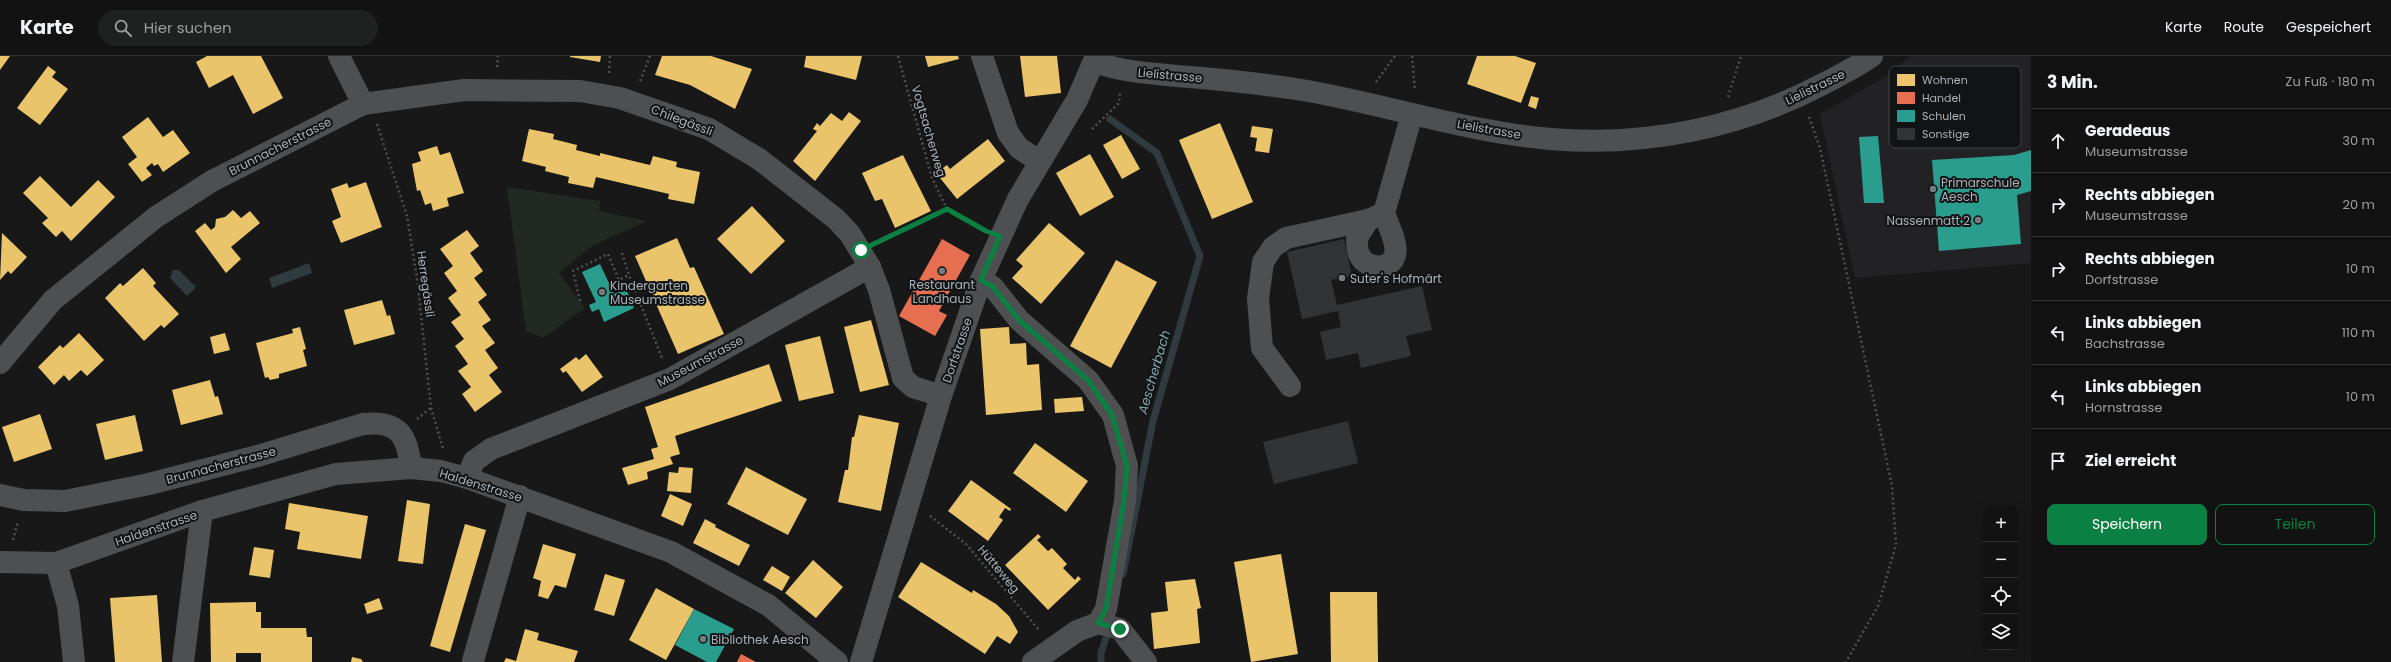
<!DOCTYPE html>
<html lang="de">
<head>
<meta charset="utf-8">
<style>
	:root { --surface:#121212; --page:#1f2020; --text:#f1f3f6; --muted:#9c9e9f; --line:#313232; --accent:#0b8043 }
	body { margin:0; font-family:Poppins,sans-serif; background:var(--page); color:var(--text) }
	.controls { position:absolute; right:12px; bottom:12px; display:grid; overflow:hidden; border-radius:8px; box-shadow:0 4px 16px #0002 }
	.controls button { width:36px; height:36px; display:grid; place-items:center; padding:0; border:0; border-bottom:1px solid var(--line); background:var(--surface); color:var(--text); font:20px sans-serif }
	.stop { position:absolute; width:12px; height:12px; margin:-9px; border:3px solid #0b8043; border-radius:50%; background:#fff }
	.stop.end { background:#0b8043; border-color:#fff; box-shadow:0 1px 4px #0008 }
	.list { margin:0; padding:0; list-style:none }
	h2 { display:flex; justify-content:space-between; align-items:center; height:52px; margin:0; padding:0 16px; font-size:17px }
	h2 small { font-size:13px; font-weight:400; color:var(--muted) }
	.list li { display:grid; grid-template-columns:26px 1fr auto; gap:12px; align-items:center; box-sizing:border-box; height:64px; padding:0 16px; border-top:1px solid var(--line) }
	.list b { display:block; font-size:15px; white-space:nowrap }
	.list p { margin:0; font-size:13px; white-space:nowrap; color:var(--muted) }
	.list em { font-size:13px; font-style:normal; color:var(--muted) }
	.actions { display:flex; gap:8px; padding:12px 16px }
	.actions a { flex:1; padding:9px 0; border:1px solid var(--accent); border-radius:8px; text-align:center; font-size:14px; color:var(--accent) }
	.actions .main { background:var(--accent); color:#fff }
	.icon { flex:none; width:22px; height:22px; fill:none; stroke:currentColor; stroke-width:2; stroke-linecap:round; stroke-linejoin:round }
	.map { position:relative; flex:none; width:2031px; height:606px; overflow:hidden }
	header { display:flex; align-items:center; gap:24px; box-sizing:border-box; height:56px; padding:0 20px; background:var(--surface); border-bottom:1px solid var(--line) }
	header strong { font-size:19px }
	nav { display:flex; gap:22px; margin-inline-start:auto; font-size:14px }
	.search { width:280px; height:36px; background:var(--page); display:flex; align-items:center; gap:10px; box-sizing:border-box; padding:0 14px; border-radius:22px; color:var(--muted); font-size:15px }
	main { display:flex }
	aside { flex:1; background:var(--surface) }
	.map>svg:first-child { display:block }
	.built { fill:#222224 }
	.green { fill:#222922 }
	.water { fill:#2f3b3e }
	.homes { fill:#e9c46a }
	.shops { fill:#e76f51 }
	.schools { fill:#2a9d8f }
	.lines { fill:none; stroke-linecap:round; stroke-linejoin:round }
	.stream { stroke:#2f3b3e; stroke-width:7 }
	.building { fill:#323334 }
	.path { stroke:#4e5052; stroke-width:2.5; stroke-dasharray:2 3; stroke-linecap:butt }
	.minor { stroke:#4d4f51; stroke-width:22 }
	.route { stroke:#0b8043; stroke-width:5 }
	.poi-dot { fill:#777c80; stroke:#121314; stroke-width:1.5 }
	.labels { text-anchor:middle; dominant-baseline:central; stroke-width:4; stroke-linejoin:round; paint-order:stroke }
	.street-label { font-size:12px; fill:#aab2b8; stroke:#121314 }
	.poi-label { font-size:12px; fill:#aab2b8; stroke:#121314; text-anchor:start }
	.water-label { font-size:13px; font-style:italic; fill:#83a7b1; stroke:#121314 }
	.key { fill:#121314; stroke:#404345; stroke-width:1 }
	.key-label { font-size:11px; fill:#aab2b8 }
</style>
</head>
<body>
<header>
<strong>Karte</strong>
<div class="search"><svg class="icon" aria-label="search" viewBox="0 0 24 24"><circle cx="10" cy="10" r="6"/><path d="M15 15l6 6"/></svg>Hier suchen</div>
<nav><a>Karte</a><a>Route</a><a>Gespeichert</a></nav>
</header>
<main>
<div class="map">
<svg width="2031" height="606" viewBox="0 0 2031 606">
	<rect width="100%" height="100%" fill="#181818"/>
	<path class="built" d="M1911 0H2031V207L1855 222 1820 58 1885 21Z"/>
	<path class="green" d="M507 131 600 145 599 155 647 165 592 190 559 217 585 252 543 282 526 275Z"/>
	<g class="water">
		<path d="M309 207 312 217 272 232 269 222Z"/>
		<path d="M173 214H179L196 231 187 240 170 222Z"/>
	</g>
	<g class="homes">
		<path d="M0 0H10L0 14Z"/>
		<path d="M207 0H261L283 42 253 58 233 19 209 32 196 6Z"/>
		<path d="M570 0H601L600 6 570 1Z"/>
		<path d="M662 0H711L752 13 735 53 690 29 655 19Z"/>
		<path d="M806 0H862L856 24 804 11Z"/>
		<path d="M925 0H958L959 3 928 11Z"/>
		<path d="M1020 0H1057L1061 37 1025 41Z"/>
		<path d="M1477 0H1515L1536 7 1521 47 1467 28Z"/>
		<path d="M48 10 56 16 52 21 68 33 40 69 17 52Z"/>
		<path d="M1531 40 1539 42 1536 53 1528 50Z"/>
		<path d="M849 56 861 65 815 125 793 105 817 75 813 73 817 67 820 70 831 57 842 65Z"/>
		<path d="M148 61 163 81 173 74 190 97 163 116 158 108 154 110 152 107 146 112 152 119 142 126 128 108 137 101 122 81Z"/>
		<path d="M1220 67 1253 146 1212 163 1179 84Z"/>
		<path d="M1252 70 1273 73 1269 97 1255 95 1257 82 1250 81Z"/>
		<path d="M529 73 554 78 553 83 577 89 576 94 600 100V97L650 109 653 100 677 106 676 111 700 116 694 148 668 143 669 138 596 121 593 132 568 127 569 121 545 115 546 111 522 105Z"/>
		<path d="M1121 79 1140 113 1122 123 1103 89Z"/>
		<path d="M988 83 1005 105 957 143 936 117 947 109 950 113Z"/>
		<path d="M437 90 440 99 450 96 464 137 447 142 449 150 433 155 431 147 425 149 420 134 417 135 412 108 421 105 418 96Z"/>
		<path d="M1090 98 1114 141 1080 160 1056 117Z"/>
		<path d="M903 99 931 155 895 172 882 143 875 145 862 117Z"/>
		<path d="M40 120 71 151 98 124 115 141 71 185 62 175 56 181 42 167 48 162 23 137Z"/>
		<path d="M366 126 382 171 341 187 332 165 341 161 331 133 347 127 349 132Z"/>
		<path d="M752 150 785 185 751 218 717 183Z"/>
		<path d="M233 154 241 162 250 155 260 167 231 191 241 203 226 217 195 175 205 167 211 174 215 171 216 163 225 161Z"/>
		<path d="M1049 167 1085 197 1041 248 1012 222 1023 210 1016 204Z"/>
		<path d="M467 174 479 190 470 197 483 215 474 222 487 239 478 246 491 264 482 270 495 287 485 294 498 312 489 319 502 336 475 356 462 338 471 331 458 315 468 308 455 290 464 283 451 266 461 259 448 242 457 235 444 217 453 210 440 193Z"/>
		<path d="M2 177 27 201 11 218 8 215 0 224Z"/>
		<path d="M677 182 690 212 694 211 724 278 678 298 635 200Z"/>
		<path d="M1116 204 1157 226 1111 312 1070 290Z"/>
		<path d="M143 212 156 227 153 230 179 258 164 272 161 269 144 285 105 242 120 227 123 230Z"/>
		<path d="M382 244 387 260 390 259 395 278 354 289 344 254Z"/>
		<path d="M871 264 889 329 860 336 844 271Z"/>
		<path d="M300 271 306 293 303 294 307 310 279 318V322L270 324 268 321 265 322 256 287 293 277 292 273Z"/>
		<path d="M1009 271 1010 288 1026 287 1027 309 1039 308 1042 354 986 359 980 273Z"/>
		<path d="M79 277 104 304 87 320 81 314 69 325 64 319 54 329 38 311 60 289 63 292Z"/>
		<path d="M225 277 230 294 214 298 210 281Z"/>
		<path d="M820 280 834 337 799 345 785 289Z"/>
		<path d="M586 298 603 321 582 336 566 315 563 317 560 313 576 301 579 304Z"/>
		<path d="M769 308 782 345 675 380 680 398 670 401 673 408 647 416 648 423 628 429 622 412 654 403 651 393 658 391 645 351Z"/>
		<path d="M210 324 215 341 218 340 223 358 181 369 172 334Z"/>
		<path d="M1082 341 1084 355 1055 357 1054 343Z"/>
		<path d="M40 358 52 393 14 406 2 371Z"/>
		<path d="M135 359 143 395 105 404 96 368Z"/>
		<path d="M859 359 899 367 881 455 838 446 845 414H848L852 381H854Z"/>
		<path d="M1035 387 1088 425 1066 456 1013 417Z"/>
		<path d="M679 411 693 412 691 437 667 435 669 416 678 417Z"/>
		<path d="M746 411 807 443 788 479 727 448Z"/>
		<path d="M971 424 1011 453 1010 455 1005 452 999 461 1003 464 988 485 948 455Z"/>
		<path d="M670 438 692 448 683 470 661 460Z"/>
		<path d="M407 444 430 448 423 508 398 505Z"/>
		<path d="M289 447 368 460 361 503 297 493 300 476 285 473Z"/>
		<path d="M705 463 716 469 715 471 750 489 739 510 693 487Z"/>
		<path d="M465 468 486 474 450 596 430 590Z"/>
		<path d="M1038 478 1041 481 1037 484 1048 495 1052 492 1067 508 1063 512 1075 524 1078 520 1081 523 1048 554 1005 509Z"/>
		<path d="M543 488 576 498 566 532 555 529 548 543 538 540 541 525 533 522Z"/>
		<path d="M254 491 274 494 270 522 249 519Z"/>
		<path d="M1281 498 1298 598 1251 606 1234 506Z"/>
		<path d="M813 504 843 531 816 562 785 537Z"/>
		<path d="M921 506 972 537 973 534 996 548 1009 560 1018 576 1010 588 997 580 985 598 898 541Z"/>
		<path d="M772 510 790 521 782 535 763 524Z"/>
		<path d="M605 518 625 524 614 560 594 554Z"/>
		<path d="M1195 523 1201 552 1197 553 1200 587 1154 593 1151 557 1168 555 1165 526Z"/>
		<path d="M656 532 694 553 666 604 629 584Z"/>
		<path d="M1330 536H1377L1378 606H1331Z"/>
		<path d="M157 539 162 606H115L110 542Z"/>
		<path d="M379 542 383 553 367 558 364 548Z"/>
		<path d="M256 546V556H261V572H306L307 581H312V606H261V597H236V606H211L210 547Z"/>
		<path d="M525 573 539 577 537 584 578 595 574 606H504L506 602 516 605Z"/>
		<path d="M352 601 361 603 363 606H351Z"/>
	</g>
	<g class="shops">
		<path d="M942 183 970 199 939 255 947 259 935 280 899 260Z"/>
		<path d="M741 598 756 606H737Z"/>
	</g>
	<g class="schools">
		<path d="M1878 80 1884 147H1864L1859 81Z"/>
		<path d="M2031 94V135L2017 139 2021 188 1939 195 1932 104 2014 99Z"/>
		<path d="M600 208 614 238 626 233 634 252 604 266 599 253 592 256 589 249 596 246 582 216Z"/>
		<path d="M694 553 734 573 716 606H707L675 589Z"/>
	</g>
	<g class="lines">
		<g class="stream">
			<path d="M1110 63 1157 97 1200 200 1153 365 1123 518"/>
			<path d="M1101 606V597L1109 573"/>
		</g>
	</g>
	<g class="building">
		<path d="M1344 183 1352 220 1331 224 1337 249 1422 230 1432 274 1406 280 1411 300 1361 312 1358 297 1326 304 1320 276 1341 271 1338 255 1302 263 1287 196Z"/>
		<path d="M1348 365 1358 407 1274 428 1263 386Z"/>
	</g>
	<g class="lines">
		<g class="path">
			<path d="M898 0 932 122 947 153"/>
			<path d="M1412 0 1415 35"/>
			<path d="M497 11 498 0"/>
			<path d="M609 17 610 0"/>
			<path d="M640 25 650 0"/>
			<path d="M1376 26 1395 0"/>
			<path d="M1728 41 1741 0"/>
			<path d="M1809 61 1820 92 1892 430 1896 489 1878 550 1846 606"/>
			<path d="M377 68 407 160 417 222 431 352 443 393"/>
			<path d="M1092 73 1119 47 1120 37"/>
			<path d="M947 153 979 171"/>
			<path d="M881 185 947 153"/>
			<path d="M622 197 629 219 662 302"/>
			<path d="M580 245 573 215 608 198 619 224 629 219"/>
			<path d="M417 363 431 352"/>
			<path d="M930 460 966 488 1039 574"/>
			<path d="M13 484 18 465"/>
		</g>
		<g class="minor">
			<path d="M339 0 363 48 464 34 580 35 620 42 709 73 759 103 836 163 850 178 870 211 879 234 903 322 913 331 941 340"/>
			<path d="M982 0 1008 77 1019 92 1039 105"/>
			<path d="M1095 6C1125 17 1157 18 1190 21 1227 24 1264 28 1302 34 1385 48 1466 76 1551 83 1644 91 1740 72 1823 28 1840 19 1857 11 1872 0"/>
			<path d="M1368 164 1357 182C1357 187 1357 196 1360 200 1366 213 1391 215 1395 199 1398 187 1388 169 1384 157"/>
			<path d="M981 224 993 231 1019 264 1088 324 1113 359 1127 410 1125 445 1106 553 1098 567"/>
			<path d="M0 307 53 244 156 161 212 125 363 48"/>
			<path d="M1290 330 1262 292 1258 243 1263 206 1273 191 1286 182 1368 164 1384 157 1412 58"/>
			<path d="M467 422 474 405 491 393 670 323 870 211"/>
			<path d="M0 439 24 444 65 445 149 428 261 399 363 368C399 364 407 379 411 412"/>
			<path d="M0 506 56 507 202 455 336 418 411 412 441 415 467 422 671 496 768 549 837 606"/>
			<path d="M56 507 68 550 74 606"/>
			<path d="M473 605 520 440"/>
			<path d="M183 606 202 455"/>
			<path d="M861 606 941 340 981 224 1018 143 1077 44 1096 0"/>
			<path d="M1033 606 1077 575 1098 567 1120 573 1146 606"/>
		</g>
	</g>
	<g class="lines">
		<path class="route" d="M861 194 947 153 986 175 1000 180 981 224 993 231 1019 264 1088 324 1112 359 1127 410 1124 444 1106 553 1098 567 1120 573"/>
	</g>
	<g class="poi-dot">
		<circle cx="1933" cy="133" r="4"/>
		<circle cx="1978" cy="164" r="4"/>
		<circle cx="942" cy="215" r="4"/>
		<circle cx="1342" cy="222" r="4"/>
		<circle cx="602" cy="236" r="4"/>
		<circle cx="703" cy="583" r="4"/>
	</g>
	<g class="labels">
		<g class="street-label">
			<text transform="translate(1170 19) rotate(5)">Lielistrasse</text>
			<text transform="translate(1815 31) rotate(-26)">Lielistrasse</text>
			<text transform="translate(682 64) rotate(21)">Chilegässli</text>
			<text transform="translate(1489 73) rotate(10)">Lielistrasse</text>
			<text transform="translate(929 75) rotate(74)">Vogtsacherweg</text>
			<text transform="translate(280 90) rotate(-27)">Brunnacherstrasse</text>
			<text transform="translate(426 228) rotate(82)">Herregässli</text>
			<text transform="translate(957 294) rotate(-71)">Dorfstrasse</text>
			<text transform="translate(700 305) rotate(-28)">Museumstrasse</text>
			<text transform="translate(221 409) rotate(-15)">Brunnacherstrasse</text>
			<text transform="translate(481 429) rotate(17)">Haldenstrasse</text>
			<text transform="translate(156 472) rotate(-19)">Haldenstrasse</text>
			<text transform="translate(999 513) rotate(50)">Hütteweg</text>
		</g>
		<g class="poi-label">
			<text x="1941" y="126">Primarschule<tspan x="1941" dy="14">Aesch</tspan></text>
			<text x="1970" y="164" text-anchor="end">Nassenmatt 2</text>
			<text x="1350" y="222">Suter's Hofmärt</text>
			<text x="942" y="228" text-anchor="middle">Restaurant<tspan x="942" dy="14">Landhaus</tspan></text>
			<text x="610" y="229">Kindergarten<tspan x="610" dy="14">Museumstrasse</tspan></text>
			<text x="711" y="583">Bibliothek Aesch</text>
		</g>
		<g class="water-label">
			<text transform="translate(1154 316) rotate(-74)">Aescherbach</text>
		</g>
	</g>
	<rect x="1889" y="10" width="132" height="82" rx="6" class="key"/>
	<rect x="1897" y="18" width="18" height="12" fill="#e9c46a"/>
	<rect x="1897" y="36" width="18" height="12" fill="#e76f51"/>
	<rect x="1897" y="54" width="18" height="12" fill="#2a9d8f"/>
	<rect x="1897" y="72" width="18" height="12" fill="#323334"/>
	<g class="key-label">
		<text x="1922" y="28">Wohnen</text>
		<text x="1922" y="46">Handel</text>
		<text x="1922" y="64">Schulen</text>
		<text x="1922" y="82">Sonstige</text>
	</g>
</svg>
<div class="controls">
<button>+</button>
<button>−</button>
<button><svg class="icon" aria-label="locate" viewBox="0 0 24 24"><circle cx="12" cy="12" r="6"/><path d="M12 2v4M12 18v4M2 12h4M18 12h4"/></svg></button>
<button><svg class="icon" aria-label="layers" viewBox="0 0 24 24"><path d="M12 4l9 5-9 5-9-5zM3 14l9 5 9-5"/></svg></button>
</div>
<div class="stop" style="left:861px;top:194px"></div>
<div class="stop end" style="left:1120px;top:573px"></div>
</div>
<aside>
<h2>3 Min.<small>Zu Fuß · 180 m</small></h2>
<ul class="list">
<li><svg class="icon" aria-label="ahead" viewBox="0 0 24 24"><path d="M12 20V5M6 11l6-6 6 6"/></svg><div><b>Geradeaus</b><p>Museumstrasse</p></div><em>30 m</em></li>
<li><svg class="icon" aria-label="right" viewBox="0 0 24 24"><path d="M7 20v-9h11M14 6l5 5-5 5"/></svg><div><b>Rechts abbiegen</b><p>Museumstrasse</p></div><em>20 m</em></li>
<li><svg class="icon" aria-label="right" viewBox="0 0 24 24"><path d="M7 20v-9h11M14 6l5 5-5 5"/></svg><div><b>Rechts abbiegen</b><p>Dorfstrasse</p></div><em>10 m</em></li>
<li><svg class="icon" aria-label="left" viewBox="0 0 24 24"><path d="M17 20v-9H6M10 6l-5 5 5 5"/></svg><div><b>Links abbiegen</b><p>Bachstrasse</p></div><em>110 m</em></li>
<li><svg class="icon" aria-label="left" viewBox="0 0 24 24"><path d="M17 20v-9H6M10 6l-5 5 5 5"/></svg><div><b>Links abbiegen</b><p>Hornstrasse</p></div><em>10 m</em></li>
<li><svg class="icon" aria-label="arrive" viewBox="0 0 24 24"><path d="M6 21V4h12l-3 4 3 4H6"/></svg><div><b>Ziel erreicht</b></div></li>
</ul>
<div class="actions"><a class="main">Speichern</a><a>Teilen</a></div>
</aside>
</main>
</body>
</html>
